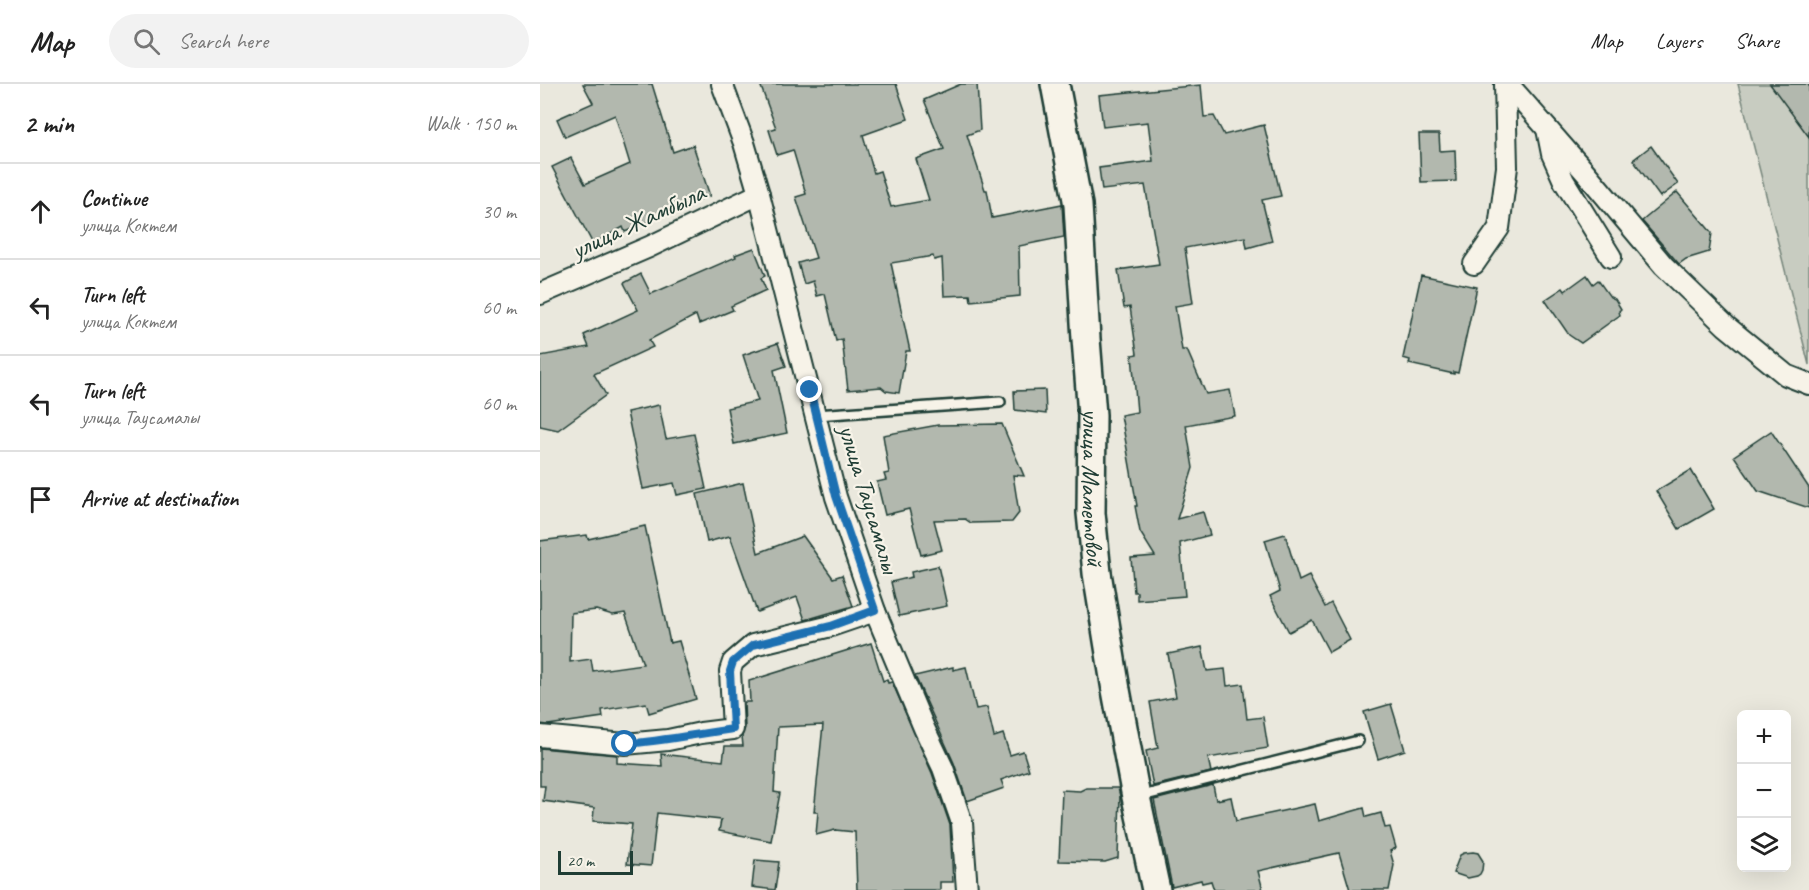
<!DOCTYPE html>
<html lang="en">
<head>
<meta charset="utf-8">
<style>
	:root { --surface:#fff; --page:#f2f2f2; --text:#222; --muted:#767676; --line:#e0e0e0 }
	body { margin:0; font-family:Caveat,sans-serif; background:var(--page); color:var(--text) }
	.controls { position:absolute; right:18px; bottom:18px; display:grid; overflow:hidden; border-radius:9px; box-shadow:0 6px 24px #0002 }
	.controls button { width:54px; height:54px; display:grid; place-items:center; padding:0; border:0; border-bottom:2px solid var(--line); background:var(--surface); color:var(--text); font:30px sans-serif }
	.scale { position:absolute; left:18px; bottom:15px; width:75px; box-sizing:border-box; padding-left:6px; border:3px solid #1f3d34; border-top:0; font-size:16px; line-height:21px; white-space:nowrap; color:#1f3d34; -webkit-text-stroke:4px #f7f3e8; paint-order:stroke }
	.stop { position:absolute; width:18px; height:18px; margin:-14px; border:4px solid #1f6fb2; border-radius:50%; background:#fff }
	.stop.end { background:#1f6fb2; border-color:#fff; box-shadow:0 2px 6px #0008 }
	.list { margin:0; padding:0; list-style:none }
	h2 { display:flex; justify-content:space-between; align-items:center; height:78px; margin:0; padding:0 24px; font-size:26px }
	h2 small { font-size:20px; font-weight:400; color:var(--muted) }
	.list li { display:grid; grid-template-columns:39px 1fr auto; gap:18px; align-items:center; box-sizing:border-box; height:96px; padding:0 24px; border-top:2px solid var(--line) }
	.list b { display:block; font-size:22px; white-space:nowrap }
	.list p { margin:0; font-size:20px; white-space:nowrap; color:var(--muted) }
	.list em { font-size:20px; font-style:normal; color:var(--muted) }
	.icon { flex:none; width:33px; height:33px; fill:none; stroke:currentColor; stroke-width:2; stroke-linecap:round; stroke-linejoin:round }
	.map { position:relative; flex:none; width:1269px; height:806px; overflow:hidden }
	header { display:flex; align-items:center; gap:36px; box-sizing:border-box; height:84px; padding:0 30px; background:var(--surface); border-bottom:2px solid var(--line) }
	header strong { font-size:28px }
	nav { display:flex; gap:33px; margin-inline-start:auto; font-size:21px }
	.search { width:420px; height:54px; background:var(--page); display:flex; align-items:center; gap:15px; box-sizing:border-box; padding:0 21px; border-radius:33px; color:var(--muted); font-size:22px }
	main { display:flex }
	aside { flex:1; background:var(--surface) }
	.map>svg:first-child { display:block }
	.green { fill:#c8ccc1; stroke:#74847a; stroke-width:1.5 }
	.building { fill:#b2b8ae; stroke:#1f3d34; stroke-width:1.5; fill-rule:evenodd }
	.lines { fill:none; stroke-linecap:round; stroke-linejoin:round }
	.lane-casing { stroke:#1f3d34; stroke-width:14 }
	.street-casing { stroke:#1f3d34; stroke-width:24 }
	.secondary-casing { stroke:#1f3d34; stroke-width:32 }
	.lane { stroke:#f7f3e8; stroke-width:9 }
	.street { stroke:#f7f3e8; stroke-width:20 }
	.secondary { stroke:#f7f3e8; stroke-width:27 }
	.route { stroke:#1f6fb2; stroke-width:8 }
	.labels { text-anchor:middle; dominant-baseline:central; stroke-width:4.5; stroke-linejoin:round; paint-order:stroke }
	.street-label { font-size:26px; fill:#1f3d34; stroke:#f7f3e8 }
</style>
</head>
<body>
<header>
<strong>Map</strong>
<div class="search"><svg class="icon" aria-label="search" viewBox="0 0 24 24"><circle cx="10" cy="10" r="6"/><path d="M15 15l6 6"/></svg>Search here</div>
<nav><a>Map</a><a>Layers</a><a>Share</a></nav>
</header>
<main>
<aside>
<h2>2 min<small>Walk · 150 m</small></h2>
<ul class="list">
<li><svg class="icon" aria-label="ahead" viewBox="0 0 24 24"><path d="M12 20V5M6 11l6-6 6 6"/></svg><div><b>Continue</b><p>улица Коктем</p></div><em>30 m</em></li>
<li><svg class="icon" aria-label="left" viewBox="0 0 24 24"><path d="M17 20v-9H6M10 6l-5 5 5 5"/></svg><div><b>Turn left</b><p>улица Коктем</p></div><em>60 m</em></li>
<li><svg class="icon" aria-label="left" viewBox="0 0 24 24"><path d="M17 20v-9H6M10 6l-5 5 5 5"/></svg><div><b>Turn left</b><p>улица Таусамалы</p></div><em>60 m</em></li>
<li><svg class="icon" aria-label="arrive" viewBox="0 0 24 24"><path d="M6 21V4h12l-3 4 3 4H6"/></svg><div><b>Arrive at destination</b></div></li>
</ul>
</aside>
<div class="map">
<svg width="1269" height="806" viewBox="0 0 1269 806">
	<rect width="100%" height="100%" fill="#eae8dd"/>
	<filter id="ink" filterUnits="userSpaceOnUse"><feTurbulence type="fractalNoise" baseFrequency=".0167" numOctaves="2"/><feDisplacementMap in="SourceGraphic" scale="12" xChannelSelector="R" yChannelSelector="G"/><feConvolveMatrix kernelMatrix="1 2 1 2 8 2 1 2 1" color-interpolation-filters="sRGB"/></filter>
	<g filter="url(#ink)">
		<path class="green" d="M1198 0H1269V281Z"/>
		<g class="building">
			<path d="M43 0H112L133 68 153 61 170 112 129 125 130 128 85 148 83 143 53 160 12 83 31 74 45 100 90 80 75 31 25 53 17 35 53 19Z"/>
			<path d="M220 0H356L368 35 323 51 334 89 340 87 351 123 389 116 376 75 404 65 384 16 421 0H437L440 46 427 51 445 106H447L452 134 522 120 524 153 479 162 480 212 431 217 430 211 404 212 402 174 394 176 393 172 351 179 370 267H366L359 309 346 307 341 303 308 306 302 255 296 257 285 210 277 212 273 197 264 200 258 179 276 174 256 113 266 110 253 66 237 71 229 46 236 44Z"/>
			<path d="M1230 0H1269V53Z"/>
			<path d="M661 1 664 33 674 32 684 51 724 41 741 112 722 116 732 157 707 164 705 153 645 164 653 219 635 222 642 266H647L666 310 690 306 695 332 646 341 653 384 637 435 663 428 670 451 640 459 645 512 597 516V508H594L591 474 615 472 600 448 595 422H597L581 331 597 328 592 271 597 270 590 223 584 224 578 186 619 180 605 101 562 106 559 84 613 77 608 38 563 43 559 11Z"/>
			<path d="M879 50H899L900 67 915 66 916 97 881 98Z"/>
			<path d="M1111 62 1138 100 1120 113 1093 76Z"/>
			<path d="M1137 108 1172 149 1169 168 1146 175 1139 180 1102 137Z"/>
			<path d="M214 164 225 192 221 194 226 206 191 222 193 226 159 240 156 231 109 256 113 263 54 290 66 311 18 346 0 342V272L49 263 44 251 98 226 84 199 101 190 111 210 196 173 195 171Z"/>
			<path d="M881 191 937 203 918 289 914 288V290L869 280 870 276 863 274Z"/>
			<path d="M1047 191 1053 200 1058 196 1070 213 1075 215 1081 225 1079 227 1080 231 1041 259 1029 251 1005 216 1023 204 1025 207Z"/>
			<path d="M238 259 246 282 234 286 247 349 194 360 187 324 218 317 203 271Z"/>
			<path d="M505 306 506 330 475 326 474 307Z"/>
			<path d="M119 321 126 355 154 350 166 405 137 411 134 399 103 405 87 328Z"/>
			<path d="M462 340 484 392 473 391 479 429 472 438 431 439 425 435 394 436 402 466 381 471 369 425 345 431 337 398 346 396 344 390 349 389 343 351 398 341Z"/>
			<path d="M1231 347 1269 404V424L1218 407 1194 372Z"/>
			<path d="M1151 386 1174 425 1139 445 1116 407Z"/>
			<path d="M203 399 218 469 263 452 293 494 302 491 313 522 265 536 257 513 217 528 190 452 167 458 157 410Z"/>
			<path d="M105 442 130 559 139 557 156 615 109 629 106 619 62 626 63 633 8 641 0 640V457L47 451 48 455ZM56 526 73 531 85 529 103 580 53 587 51 575 30 578 31 529Z"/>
			<path d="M745 450 759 497 769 492 785 523 791 519 810 556 789 568 772 536 749 548 730 512 740 507 725 456Z"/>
			<path d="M398 482 407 522 359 532 351 498 372 493 371 488Z"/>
			<path d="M331 559 343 597 347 595 348 599 352 598 392 689 410 741 413 798H400V806H317L315 748 295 746 276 751 278 728H274L283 641 238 643 234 708 240 709 231 757 179 747 181 736 117 729 111 782 87 780 92 740 53 737 54 724 3 717 5 702H0V664L77 671V679L122 682 121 670 183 677 185 662H203L202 652 205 644 204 618H210L209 597Z"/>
			<path d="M662 563 667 587 685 585 687 602 703 600 707 635 723 633 728 664 668 674 671 688 613 702 606 667 618 664 610 618 636 613 628 570Z"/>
			<path d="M413 583V586L426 583 436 625 447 623 454 653 463 650 470 671 483 667 489 686 461 696 464 704 427 717 414 679 375 592Z"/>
			<path d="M851 620 865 666 838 675 824 628Z"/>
			<path d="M673 701 676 716 691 713 696 737 775 720 779 737 824 724 826 733 841 729 845 744 850 743 856 764 850 767 854 781 849 806H810L799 769 718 787 723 806H674L671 797 662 799 661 796 632 803 614 716Z"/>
			<path d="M546 704H578L580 712 578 774 565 778 519 777 522 706 540 707Z"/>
			<path d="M933 768 938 769 943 777 942 786 940 790 937 792 928 794 913 789 920 771 924 769Z"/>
			<path d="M215 776 239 778 235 806 212 803Z"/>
		</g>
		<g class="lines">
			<g class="lane-casing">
				<g id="lane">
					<path d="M276 331 460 318"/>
					<path d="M598 713 818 657"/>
				</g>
			</g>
			<g class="street-casing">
				<g id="street">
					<path d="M182 0 204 59 219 110 296 413 335 527 384 644 403 684 422 739 427 806"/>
					<path d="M968 0 1046 89 1124 182 1186 242 1246 291 1269 300"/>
					<path d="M1007 45 1012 70 1024 97 1071 173"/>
					<path d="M934 180 959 144 967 83 965 0"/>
					<path d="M0 210 109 163 219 110"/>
					<path d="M0 652 85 660 128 656 161 649 193 645 190 587 193 578 213 561 291 542 335 527"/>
				</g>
			</g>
			<g class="secondary-casing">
				<g id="secondary">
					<path id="s1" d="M515 0 538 121 546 255 552 331 551 429 557 489 576 606 596 713 616 806"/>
				</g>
			</g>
			<use href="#lane" class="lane"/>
			<use href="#street" class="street"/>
			<use href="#secondary" class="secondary"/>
		</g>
	</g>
	<g class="lines" filter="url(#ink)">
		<path class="route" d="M85 660C121 657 157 650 193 645L190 587 193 578 213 561 291 542 335 526 296 412 270 306"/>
	</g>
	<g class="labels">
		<g class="street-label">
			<text transform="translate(98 137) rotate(-25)">улица Жамбыла</text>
			<text stroke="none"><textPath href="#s1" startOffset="406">улица Маметовой</textPath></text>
			<text transform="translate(329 415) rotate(73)">улица Таусамалы</text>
		</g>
	</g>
</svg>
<div class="controls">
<button>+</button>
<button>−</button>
<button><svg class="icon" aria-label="layers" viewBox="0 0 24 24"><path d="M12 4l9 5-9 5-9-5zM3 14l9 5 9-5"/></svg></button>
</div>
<div class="scale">20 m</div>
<div class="stop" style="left:85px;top:660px"></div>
<div class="stop end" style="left:270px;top:306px"></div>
</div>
</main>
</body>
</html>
